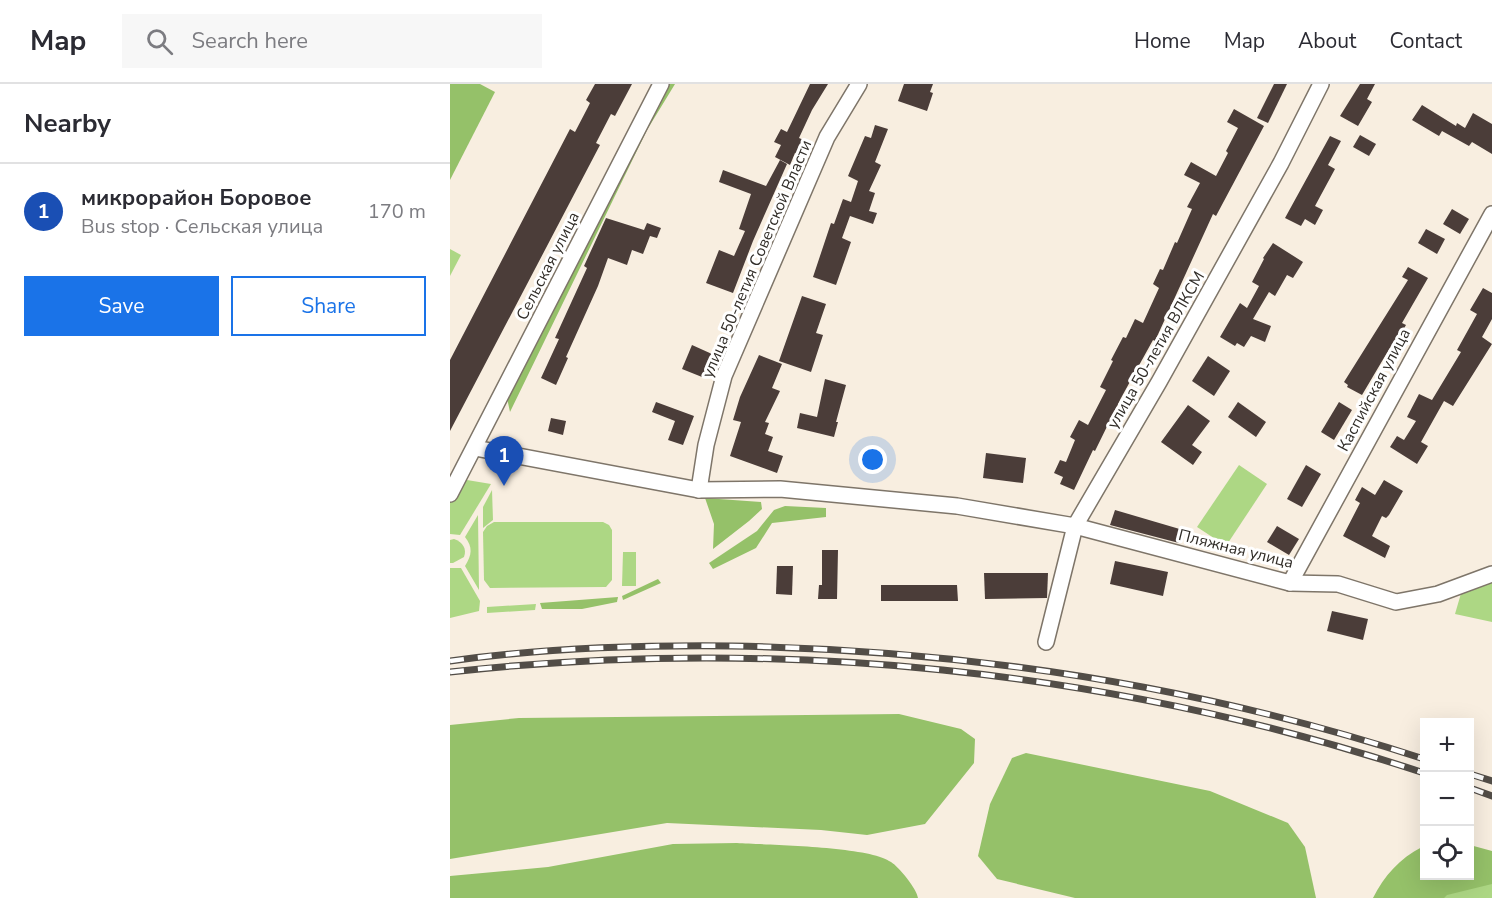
<!DOCTYPE html>
<html lang="en">
<head>
<meta charset="utf-8">
<style>
	:root { --surface:#fff; --page:#f7f7f7; --text:#2b2b33; --muted:#7c7c81; --line:#e1e1e2; --accent:#1a73e8 }
	body { margin:0; font-family:"Nunito Sans",sans-serif; background:var(--page); color:var(--text) }
	.controls { position:absolute; right:18px; bottom:18px; display:grid; overflow:hidden; border-radius:0px; box-shadow:0 6px 24px #0002 }
	.controls button { width:54px; height:54px; display:grid; place-items:center; padding:0; border:0; border-bottom:2px solid var(--line); background:var(--surface); color:var(--text); font:30px sans-serif }
	.you { position:absolute; left:423px; top:376px; width:21px; height:21px; margin:-15px; border:4px solid #fff; border-radius:50%; background:#1a73e8; box-shadow:0 0 0 9px #1a73e833 }
	.badge { display:grid; place-items:center; width:39px; height:39px; border-radius:50%; background:var(--accent); color:#fff; font-size:20px; font-weight:700 }
	.pin { position:absolute; translate:-50% -50px; filter:drop-shadow(0 2px 3px #0008) }
	.pin::after { content:''; position:absolute; top:32px; width:21px; height:18px; background:inherit; clip-path:polygon(0 0,100% 0,50% 100%) }
	.list { margin:0; padding:0; list-style:none }
	h2 { display:flex; justify-content:space-between; align-items:center; height:78px; margin:0; padding:0 24px; font-size:26px }
	h2 small { font-size:20px; font-weight:400; color:var(--muted) }
	.list li { display:grid; grid-template-columns:39px 1fr auto; gap:18px; align-items:center; box-sizing:border-box; height:96px; padding:0 24px; border-top:2px solid var(--line) }
	.list b { display:block; font-size:22px; white-space:nowrap }
	.list p { margin:0; font-size:20px; white-space:nowrap; color:var(--muted) }
	.list em { font-size:20px; font-style:normal; color:var(--muted) }
	.actions { display:flex; gap:12px; padding:18px 24px }
	.actions a { flex:1; padding:14px 0; border:2px solid var(--accent); border-radius:0px; text-align:center; font-size:21px; color:var(--accent) }
	.actions .main { background:var(--accent); color:#fff }
	.icon { flex:none; width:33px; height:33px; fill:none; stroke:currentColor; stroke-width:2; stroke-linecap:round; stroke-linejoin:round }
	.map { position:relative; flex:none; width:1042px; height:814px; overflow:hidden }
	header { display:flex; align-items:center; gap:36px; box-sizing:border-box; height:84px; padding:0 30px; background:var(--surface); border-bottom:2px solid var(--line) }
	header strong { font-size:28px }
	nav { display:flex; gap:33px; margin-inline-start:auto; font-size:21px }
	.search { width:420px; height:54px; background:var(--page); display:flex; align-items:center; gap:15px; box-sizing:border-box; padding:0 21px; border-radius:0px; color:var(--muted); font-size:22px }
	main { display:flex }
	aside { flex:1; background:var(--surface) }
	.map>svg:first-child { display:block }
	.green { fill:#add784 }
	.forest { fill:#95c169 }
	.building { fill:#4b3d39 }
	.lines { fill:none; stroke-linecap:round; stroke-linejoin:round }
	.minor-casing { stroke:#7e7569; stroke-width:18 }
	.minor { stroke:#fff; stroke-width:15 }
	.rail-casing { stroke:#524d47; stroke-width:7 }
	.rail { stroke:#fff; stroke-width:4.5; stroke-dasharray:14; stroke-linecap:butt }
	.labels { text-anchor:middle; dominant-baseline:central; stroke-width:6; stroke-linejoin:round; paint-order:stroke }
	.street-label { font-size:16px; fill:#312d28; stroke:#fff }
</style>
</head>
<body>
<header>
<strong>Map</strong>
<div class="search"><svg class="icon" aria-label="search" viewBox="0 0 24 24"><circle cx="10" cy="10" r="6"/><path d="M15 15l6 6"/></svg>Search here</div>
<nav><a>Home</a><a>Map</a><a>About</a><a>Contact</a></nav>
</header>
<main>
<aside>
<h2>Nearby<small></small></h2>
<ul class="list">
<li><span class="badge" style="background:#1a4fb4">1</span><div><b>микрорайон Боровое</b><p>Bus stop · Сельская улица</p></div><em>170 m</em></li>
</ul>
<div class="actions"><a class="main">Save</a><a>Share</a></div>
</aside>
<div class="map">
<svg width="1042" height="814" viewBox="0 0 1042 814">
	<rect width="100%" height="100%" fill="#f8eee0"/>
	<g class="green">
		<path d="M0 165 11 171 0 192Z"/>
		<path d="M789 381 817 400 776 462 747 443Z"/>
		<path d="M11 395 41 400 10 451 0 450V419Z"/>
		<path d="M42 406 43 436 33 444V423Z"/>
		<path d="M28 431 29 506 15 482C22 471 23 463 15 453Z"/>
		<path d="M44 438H153L159 441 162 446V496L156 503 40 504 34 496 33 448 37 442Z"/>
		<path d="M4 455C13 458 17 465 14 473L3 479H0V456Z"/>
		<path d="M173 468H186V502H172Z"/>
		<path d="M0 484H11L30 517 29 527 0 534Z"/>
		<path d="M1042 495V538L1005 530 1012 506Z"/>
		<path d="M86 520 85 526 37 529V523Z"/>
		<path d="M1042 778V814H974L1000 804Z"/>
	</g>
	<g class="forest">
		<path d="M0 0H30L45 8 0 96Z"/>
		<path d="M211 0H225L197 46 60 328 57 314Z"/>
		<path d="M255 414 311 418 312 425 299 437 263 465 264 440Z"/>
		<path d="M335 422 376 424V433L322 439 306 464 263 485 259 479 307 447 324 426Z"/>
		<path d="M208 495 211 499 173 516 172 512Z"/>
		<path d="M168 513 167 518 132 525H92L90 519Z"/>
		<path d="M449 630 511 645 525 655 524 679 475 740 417 751 371 746 217 739 0 775V641L69 634Z"/>
		<path d="M576 669 760 707 838 739 855 763 866 814H625L547 795 528 772 540 720 562 674Z"/>
		<path d="M287 759C318 761 420 762 441 778 449 783 467 805 468 814H0V792L98 783 223 760Z"/>
		<path d="M1020 761 1042 767V800L997 811 994 814H923C934 792 950 774 972 763L974 762V792H1020Z"/>
	</g>
	<g class="building">
		<path d="M145 0H182L165 32 161 30 146 59 150 61 0 347V276L120 45 125 48 137 25 140 19 136 16Z"/>
		<path d="M360 0H378L362 26 349 54 356 57 350 71 345 69 340 81 325 73 331 61 324 58 331 45 337 48Z"/>
		<path d="M454 0H483L480 8 483 9 477 27 448 17Z"/>
		<path d="M824 0H837L818 39 807 34Z"/>
		<path d="M910 0H925L917 15 922 18 908 42 890 32Z"/>
		<path d="M972 21 1006 42 1007 39 1015 44 1023 29 1042 40V70L1022 58 1019 62 992 47 989 52 962 36Z"/>
		<path d="M784 25 814 42 766 132 763 130 705 257 703 256 671 314 645 367 643 366 624 406 610 400 613 393 604 389 610 376 616 378 625 356 620 353 629 336 638 341 656 306 650 303 663 277 661 276 673 253 676 254 685 235 693 239 709 204 703 200 710 185 713 186 725 158 727 159 742 125 737 123 750 99 734 91 741 78 766 92 778 69 776 67 788 44 777 38Z"/>
		<path d="M425 41 438 45 425 78 431 81 419 107 425 109 419 127 427 129 423 140 400 132 392 154 401 158 386 201 363 193 381 139 384 140 393 115 401 118 408 97 398 92 415 52 421 54Z"/>
		<path d="M910 51 926 60 919 72 903 63Z"/>
		<path d="M880 52 891 57 878 81 885 85 865 122 873 126 865 141 855 135 851 142 835 134Z"/>
		<path d="M330 76 337 80 303 157 283 209 256 199 269 166 284 172 295 147 289 145 301 110 269 98 273 86 316 102Z"/>
		<path d="M1002 125 1019 135 1010 150 993 140Z"/>
		<path d="M156 134 194 146 197 139 211 144 207 154 200 152 193 170 182 166 177 181 158 174 148 202 116 273 118 274 106 301 91 294 109 255 105 254 137 184 134 182Z"/>
		<path d="M976 145 995 155 987 170 968 159Z"/>
		<path d="M823 159 853 178 843 194 837 191 825 212 819 208 803 235 821 242 815 258 801 252 794 263 787 259 785 262 770 253 790 219 797 224 809 202 802 198 814 175 813 174Z"/>
		<path d="M958 183 978 194 952 239 956 241 943 263 941 262 912 311 897 303 898 301 894 298 958 196 952 193Z"/>
		<path d="M1033 204 1042 209V235L1032 253 1042 260 1003 322 994 317 971 358 978 362 967 380 940 363 947 352 954 356 966 337 957 333 969 310 982 316 1011 268 1007 266 1027 230 1020 226Z"/>
		<path d="M352 212 376 220 366 249 373 251 361 288 329 277Z"/>
		<path d="M242 261 262 270 252 293 232 285Z"/>
		<path d="M309 271 332 280 322 304 330 307 315 338 319 339 315 350 323 353 318 367 333 372 327 389 280 372 291 338 283 336 290 313Z"/>
		<path d="M758 272 780 287 764 312 742 297Z"/>
		<path d="M375 295 396 301 386 338H388L384 353 347 344 350 329 367 333Z"/>
		<path d="M206 318 244 332 233 361 218 356 225 337 202 328Z"/>
		<path d="M788 318 816 338 806 353 778 333Z"/>
		<path d="M889 318 902 326 884 356 871 348Z"/>
		<path d="M738 321 760 337 742 361 752 368 743 381 711 358Z"/>
		<path d="M101 334 116 337 113 351 98 347Z"/>
		<path d="M536 369 576 374 573 399 533 394Z"/>
		<path d="M856 381 871 390 852 423 837 415Z"/>
		<path d="M934 396 953 407 939 431 936 434 932 432 922 452 940 462 935 474 893 452 910 419 905 416 912 403 925 411Z"/>
		<path d="M665 426 733 446 729 459 660 441Z"/>
		<path d="M827 442 849 455 839 471 817 458Z"/>
		<path d="M372 466H388L387 515H368L369 501H372Z"/>
		<path d="M665 477 718 488 713 512 660 500Z"/>
		<path d="M327 482H343L342 511 326 510Z"/>
		<path d="M534 489H598L597 514 535 515Z"/>
		<path d="M431 501H507L508 517H431Z"/>
		<path d="M882 527 918 535 913 556 877 547Z"/>
	</g>
	<g class="lines">
		<g class="minor-casing">
			<g id="minor">
				<path d="M25 364 249 406 330 405 507 422 625 442 840 499 888 500 946 518 988 510 1042 490"/>
				<path d="M249 406 256 361 274 292 377 53 409 0"/>
				<path d="M0 410 211 0"/>
				<path d="M840 499 1042 130"/>
				<path d="M596 558 625 442 709 298 831 79 871 0"/>
			</g>
		</g>
		<use href="#minor" class="minor"/>
		<g class="rail-casing">
			<g id="rail">
				<path d="M0 577C93 564 188 561 282 562 517 566 751 602 974 675"/>
				<path d="M0 588C328 552 661 585 974 689"/>
				<path d="M1020 690 1042 697"/>
				<path d="M1020 704 1042 712"/>
			</g>
		</g>
		<use href="#rail" class="rail"/>
	</g>
	<g class="labels">
		<g class="street-label">
			<text transform="translate(307 175) rotate(-67)">улица 50-летия Советской Власти</text>
			<text transform="translate(98 182) rotate(-63)">Сельская улица</text>
			<text transform="translate(706 266) rotate(-60)">улица 50-летия ВЛКСМ</text>
			<text transform="translate(924 306) rotate(-62)">Каспийская улица</text>
			<text transform="translate(786 465) rotate(14)">Пляжная улица</text>
		</g>
	</g>
</svg>
<div class="controls">
<button>+</button>
<button>−</button>
<button><svg class="icon" aria-label="locate" viewBox="0 0 24 24"><circle cx="12" cy="12" r="6"/><path d="M12 2v4M12 18v4M2 12h4M18 12h4"/></svg></button>
</div>
<div class="you"></div>
<div class="pin badge" style="left:54px;top:402px;background:#1a4fb4">1</div>
</div>
</main>
</body>
</html>
